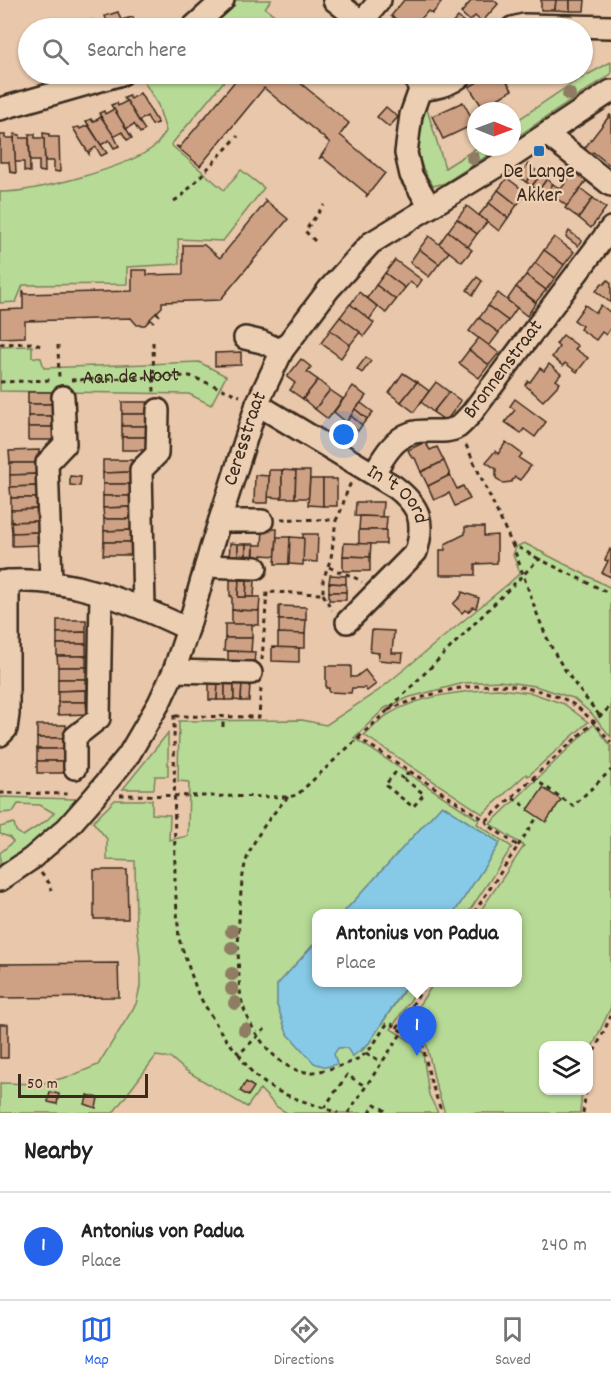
<!DOCTYPE html>
<html lang="en">
<head>
<meta charset="utf-8">
<style>
	:root { --surface:#fff; --page:#f6f6f6; --text:#222; --muted:#767676; --line:#e0e0e0; --accent:#2563eb }
	body { margin:0; font-family:Dekko,sans-serif; background:var(--page); color:var(--text) }
	.controls { position:absolute; right:18px; bottom:18px; display:grid; overflow:hidden; border-radius:12px; box-shadow:0 2px 4px #0004 }
	.controls button { width:54px; height:54px; display:grid; place-items:center; padding:0; border:0; border-bottom:2px solid var(--line); background:var(--surface); color:var(--text); font:30px sans-serif }
	.compass { position:absolute; left:467px; top:102px; width:54px; height:54px; border-radius:50%; background:var(--surface); box-shadow:0 2px 4px #0004; rotate:91deg }
	.scale { position:absolute; left:18px; bottom:15px; width:130px; box-sizing:border-box; padding-left:6px; border:3px solid #3b2a1e; border-top:0; font-size:16px; line-height:21px; white-space:nowrap; color:#3b2a1e; -webkit-text-stroke:4px #eccfb2; paint-order:stroke }
	.you { position:absolute; left:344px; top:435px; width:21px; height:21px; margin:-15px; border:4px solid #fff; border-radius:50%; background:#1a73e8; box-shadow:0 0 0 9px #1a73e833 }
	.badge { display:grid; place-items:center; width:39px; height:39px; border-radius:50%; background:var(--accent); color:#fff; font-size:20px; font-weight:700 }
	.pin { position:absolute; translate:-50% -50px; filter:drop-shadow(0 2px 3px #0008) }
	.pin::after { content:''; position:absolute; top:32px; width:21px; height:18px; background:inherit; clip-path:polygon(0 0,100% 0,50% 100%) }
	.popup { position:absolute; left:312px; top:909px; width:210px; height:78px; box-sizing:border-box; display:grid; place-content:center; border-radius:12px; background:var(--surface); filter:drop-shadow(0 2px 4px #0005); font-size:20px; white-space:nowrap; color:var(--muted) }
	.popup b { font-size:22px; color:var(--text) }
	.popup::after { content:''; position:absolute; left:50%; top:100%; margin-left:-12px; border:12px solid transparent; border-top-color:var(--surface) }
	.list { margin:0; padding:0; list-style:none }
	h2 { display:flex; justify-content:space-between; align-items:center; height:78px; margin:0; padding:0 24px; font-size:26px }
	h2 small { font-size:20px; font-weight:400; color:var(--muted) }
	.list li { display:grid; grid-template-columns:39px 1fr auto; gap:18px; align-items:center; box-sizing:border-box; height:108px; padding:0 24px; border-top:2px solid var(--line) }
	.list b { display:block; font-size:22px; white-space:nowrap }
	.list p { margin:0; font-size:20px; white-space:nowrap; color:var(--muted) }
	.list em { font-size:20px; font-style:normal; color:var(--muted) }
	.icon { flex:none; width:33px; height:33px; fill:none; stroke:currentColor; stroke-width:2; stroke-linecap:round; stroke-linejoin:round }
	.map { position:relative; flex:none; width:611px; height:1113px; overflow:hidden }
	.search { position:absolute; background:var(--surface); box-shadow:0 2px 4px #0004; left:18px; right:18px; top:18px; height:66px; display:flex; align-items:center; gap:15px; box-sizing:border-box; padding:0 21px; border-radius:33px; color:var(--muted); font-size:22px }
	.sheet { height:186px; background:var(--surface) }
	nav { display:flex; justify-content:space-around; align-items:center; box-sizing:border-box; height:84px; border-top:2px solid var(--line); background:var(--surface); font-size:16px; color:var(--muted) }
	nav a { display:grid; justify-items:center; gap:3px }
	nav .on { color:var(--accent) }
	.map>svg:first-child { display:block }
	.green { fill:#b7db96; stroke:#79825a; stroke-width:1.5 }
	.water { fill:#87cae8; stroke:#698a97; stroke-width:1.5 }
	.building { fill:#cfa184; stroke:#3b2a1e; stroke-width:1.5 }
	.lines { fill:none; stroke-linecap:round; stroke-linejoin:round }
	.minor-casing { stroke:#3b2a1e; stroke-width:26 }
	.path { stroke:#3b2a1e; stroke-width:3; stroke-dasharray:4.5 4.5; stroke-linecap:butt }
	.minor { stroke:#eccfb2; stroke-width:21 }
	.tree { fill:#8f7b64 }
	.poi-dot { fill:#1f6fb2; stroke:#eccfb2; stroke-width:2 }
	.labels { text-anchor:middle; dominant-baseline:central; stroke-width:5; stroke-linejoin:round; paint-order:stroke }
	.poi-label { font-size:21px; fill:#3b2a1e; stroke:#eccfb2 }
	.street-label { font-size:21px; fill:#3b2a1e; stroke:#eccfb2 }
</style>
</head>
<body>
<div class="map">
<svg width="611" height="1113" viewBox="0 0 611 1113">
	<rect width="100%" height="100%" fill="#e8c7aa"/>
	<filter id="ink" filterUnits="userSpaceOnUse"><feTurbulence type="fractalNoise" baseFrequency=".0167" numOctaves="2"/><feDisplacementMap in="SourceGraphic" scale="12" xChannelSelector="R" yChannelSelector="G"/><feConvolveMatrix kernelMatrix="1 2 1 2 8 2 1 2 1" color-interpolation-filters="sRGB"/></filter>
	<g filter="url(#ink)">
		<g class="green">
			<path d="M234 0H271L265 8 291 27 289 28H206Z"/>
			<path d="M611 62V74L512 140V124L574 82Z"/>
			<path d="M150 74H230L171 145 224 190 241 170 264 188 223 241 178 239 179 264 127 267V284L23 285 16 302 0 303V192C33 193 130 167 155 146 159 142 163 136 166 131L158 105 142 78Z"/>
			<path d="M426 106 445 168 478 147H501L445 183 433 186C412 155 416 140 426 106Z"/>
			<path d="M32 346V357L41 358 44 368 199 362 226 376 211 405 189 394 0 391V347Z"/>
			<path d="M524 543 611 588V737L592 714 573 698 535 686 499 681 464 683 410 697 385 708 354 738 479 820 477 824 512 847 468 913H454L500 843 442 805 343 913 316 914V942L277 985V1005L287 1033 334 1053 337 1048C345 1046 354 1050 362 1051L369 1043 409 983H422L391 1029 417 1045 423 1054 429 1095 438 1113H287L277 1107 260 1089 247 1107 185 1070 171 1058 156 1056 113 1113H0V1083L40 1084 71 1076 98 1065 136 1004 140 987V956L136 922 135 861 107 860V839L93 822 115 800H152V814L170 815 169 840 188 836 189 782 178 781 179 721 302 720 326 725 378 691 508 584 520 573 513 555 516 547Z"/>
			<path d="M499 689 532 693 564 704 588 722 528 776 526 774 483 814 364 735C372 728 380 719 389 714 421 695 463 691 499 689Z"/>
			<path d="M594 724 611 746V1007L591 1050 589 1062 588 1046H544V1090L582 1091 580 1113H445L435 1082 427 1046 422 1038 404 1027 434 983 518 982V914L479 913 524 846 490 824Z"/>
			<path d="M168 733V776H155L154 789H123Z"/>
			<path d="M0 797 75 799 78 803 47 832 0 867V853L13 842 9 837 0 834V827L14 823 16 831 23 836 46 821 54 813 40 805 18 804 13 812 0 813Z"/>
		</g>
		<g class="water">
			<path d="M442 805 500 843 454 913H343Z"/>
			<path d="M316 942V982L408 983 369 1043 352 1057C349 1049 346 1046 338 1048L334 1054 337 1064 326 1067 314 1063 287 1033 277 1005V985Z"/>
		</g>
		<g class="building">
			<path d="M404 0H438L441 3 432 14 428 11 413 28H410L391 16Z"/>
			<path d="M472 0H494L498 4 482 22 475 16 470 21 461 13Z"/>
			<path d="M541 0H556L555 10H541Z"/>
			<path d="M556 0H570V11L555 10Z"/>
			<path d="M570 0H585L584 11H570Z"/>
			<path d="M118 12 121 20 133 17 137 28H109L105 16Z"/>
			<path d="M458 17 471 28H448Z"/>
			<path d="M93 20 96 28 108 24 109 28H82L80 24Z"/>
			<path d="M241 74H261L270 81 276 74H296L293 77 349 123 340 135 385 173 366 197 367 194 322 157 319 159 330 143 264 88 200 166 176 146 180 147Z"/>
			<path d="M491 74 493 77 502 74 512 90 483 108 469 87Z"/>
			<path d="M140 93 158 123 152 125 147 116 139 121 124 98 129 96 131 99Z"/>
			<path d="M127 101 139 121 145 130 140 133 134 124 126 129 111 105 117 103 118 106Z"/>
			<path d="M463 102 475 124 443 139 432 116Z"/>
			<path d="M386 107 398 117 389 127 377 117Z"/>
			<path d="M114 109 132 138 127 140 122 132 113 137 99 113 104 111 105 114Z"/>
			<path d="M610 115 611 116V166L593 152 591 154 584 149Z"/>
			<path d="M101 117 114 136 119 146 114 148 109 140 101 145 86 121 91 119 93 122Z"/>
			<path d="M88 125 101 145 107 153 101 156 96 147 89 152V154L73 128 79 127 80 129Z"/>
			<path d="M43 133 49 134V137H59L60 172 54 171V161H45Z"/>
			<path d="M14 134 20 135V138H29L30 172 24 171V162H15Z"/>
			<path d="M29 134H35V138H44L45 172 39 171V161H30Z"/>
			<path d="M0 135H5V138H14L16 173 10 172 9 162H0Z"/>
			<path d="M528 164 535 170 526 182 519 177Z"/>
			<path d="M535 170 541 174 532 186 526 182Z"/>
			<path d="M574 171 587 180 567 206 555 197Z"/>
			<path d="M541 174 547 179 538 191 532 186Z"/>
			<path d="M507 178 527 193 517 205 498 190Z"/>
			<path d="M547 179 553 184 544 196 538 191Z"/>
			<path d="M553 184 560 189 551 201 544 196Z"/>
			<path d="M581 189 593 198 579 218 565 208Z"/>
			<path d="M498 190 517 205 508 218 489 203Z"/>
			<path d="M593 198 606 208 591 228 579 218Z"/>
			<path d="M264 199 288 219 220 300 162 302V307L157 312 160 316 156 313 150 319 154 322 150 320 145 325H137L131 318 25 321V337L0 338V310L23 309V290L25 294 132 291V270H147V275L183 274V245H204L220 258 266 202Z"/>
			<path d="M489 203 508 218 499 231 479 215Z"/>
			<path d="M467 206 487 222 477 234 457 219Z"/>
			<path d="M457 219 477 234 468 247 448 231Z"/>
			<path d="M448 231 472 250 462 262 439 244Z"/>
			<path d="M569 231 582 241 578 246 566 237Z"/>
			<path d="M429 236 449 252 439 264 419 249Z"/>
			<path d="M554 237 574 252 564 265 544 250Z"/>
			<path d="M419 249 439 264 429 277 410 262Z"/>
			<path d="M544 250 564 265 555 278 535 263Z"/>
			<path d="M395 260 422 280 417 287 410 282 405 288 385 273Z"/>
			<path d="M535 263 555 278 546 290 526 275Z"/>
			<path d="M385 273 405 288 396 300 376 285Z"/>
			<path d="M526 275 546 290 536 302 516 287Z"/>
			<path d="M477 277 482 281 473 295 467 290Z"/>
			<path d="M608 280 611 283V303L596 291 602 283 604 284Z"/>
			<path d="M376 285 396 300 386 313 367 298Z"/>
			<path d="M516 287 536 303 527 316 507 300Z"/>
			<path d="M359 292 378 307 369 320 350 305Z"/>
			<path d="M498 293 517 308 508 321 488 306Z"/>
			<path d="M350 304 374 323 364 336 340 317Z"/>
			<path d="M585 305 596 313 601 305 611 313V327L606 335 602 332 596 340 580 329 582 326 574 320Z"/>
			<path d="M488 306 508 321 498 333 479 318Z"/>
			<path d="M340 317 360 332 350 345 330 330Z"/>
			<path d="M479 318 499 333 489 346 469 331Z"/>
			<path d="M330 330 350 345 341 358 321 343Z"/>
			<path d="M563 335 578 346 575 349 588 358 577 372 565 363 563 366 552 357 559 347 556 344Z"/>
			<path d="M479 338 499 353 489 365 469 350Z"/>
			<path d="M469 350 489 365 479 378 459 363Z"/>
			<path d="M241 352V365L215 366V353Z"/>
			<path d="M366 357 371 361 362 373 357 369Z"/>
			<path d="M301 359 311 367 307 372 318 380 303 399 290 390 295 383 287 377Z"/>
			<path d="M549 364 561 374 556 380 560 383 543 401 525 385 528 381 530 382 540 368 544 371Z"/>
			<path d="M403 373 417 382 401 402 389 393Z"/>
			<path d="M318 380 330 390 315 409 303 399Z"/>
			<path d="M417 382 429 391 414 412 401 402Z"/>
			<path d="M436 382 449 392 433 412 421 402Z"/>
			<path d="M353 386 366 396 346 422 334 412Z"/>
			<path d="M330 390 343 399 328 419 315 409Z"/>
			<rect x="28" y="392" width="29" height="12"/>
			<path d="M449 392 461 401 446 421 433 412Z"/>
			<path d="M515 399 546 422 535 437 524 429 521 433 505 422 515 410 510 406Z"/>
			<rect x="122" y="402" width="29" height="12"/>
			<path d="M361 403 373 412 367 419 355 409Z"/>
			<rect x="28" y="404" width="29" height="12"/>
			<path d="M355 409 367 419 362 425 351 416Z"/>
			<rect x="122" y="414" width="29" height="12"/>
			<rect x="28" y="416" width="29" height="11"/>
			<path d="M351 416 362 425 358 431 346 422Z"/>
			<rect x="122" y="426" width="29" height="11"/>
			<rect x="28" y="427" width="29" height="13"/>
			<path d="M122 437H151L152 450H122Z"/>
			<path d="M425 442 430 450 437 447 444 461 421 472 415 458H412L408 450Z"/>
			<path d="M506 442 522 454 519 458 531 466 520 480 515 477 511 482 503 483 496 478V469L486 462 495 451 498 454Z"/>
			<path d="M39 450V463H10L9 451Z"/>
			<path d="M103 460H132V472L103 473Z"/>
			<path d="M444 461 450 475 428 486 421 472Z"/>
			<path d="M10 463H39V474L10 475Z"/>
			<path d="M269 470H282V498L268 497Z"/>
			<path d="M282 470 296 471 295 498H282Z"/>
			<path d="M296 471H310L309 498H295Z"/>
			<path d="M132 472V484H103V473Z"/>
			<path d="M39 474V486L10 487V475Z"/>
			<path d="M255 475 269 476 268 503H254Z"/>
			<path d="M450 475 457 489 463 486 470 499 455 506 449 493 434 500 428 486Z"/>
			<path d="M70 476 81 477 80 486 70 485Z"/>
			<path d="M310 479H323V506L308 505Z"/>
			<rect x="323" y="479" width="14" height="27"/>
			<rect x="103" y="484" width="29" height="12"/>
			<path d="M39 486V498H11L10 487Z"/>
			<path d="M103 496H132V507L103 508Z"/>
			<path d="M11 498H39L40 509 11 510Z"/>
			<path d="M356 502H383L382 517 355 516Z"/>
			<path d="M132 507V519H104L103 508Z"/>
			<path d="M40 509V521L11 522V510Z"/>
			<path d="M360 516 387 517 386 530H359Z"/>
			<path d="M104 519H132V530L104 531Z"/>
			<path d="M40 521V532L12 533 11 522Z"/>
			<path d="M465 527H484V536L497 535V563L475 564V575H440V550H445V544L465 534Z"/>
			<path d="M263 529H277L276 556 262 555V562H254V545H262Z"/>
			<path d="M132 530V542H104V531Z"/>
			<rect x="359" y="530" width="27" height="14"/>
			<path d="M40 532 41 545 12 546V533Z"/>
			<path d="M303 534H318L317 562 303 561Z"/>
			<path d="M277 537H290L289 564H275Z"/>
			<path d="M290 537 304 538 303 565 289 564Z"/>
			<path d="M104 542H132L133 555H103Z"/>
			<path d="M230 543 238 544V562L229 561Z"/>
			<path d="M344 543 371 544 370 557 343 556Z"/>
			<path d="M238 544H246L245 562 238 561Z"/>
			<path d="M246 544H254L253 562H246Z"/>
			<path d="M610 549 611 550V577L602 573 608 561 605 560Z"/>
			<path d="M343 556 370 557V571H343Z"/>
			<path d="M330 575 346 576V584L329 583Z"/>
			<path d="M247 579 255 580 254 597H246Z"/>
			<path d="M230 580H239L238 597H260L259 611 232 610V596H230Z"/>
			<path d="M239 580H247L246 597H238Z"/>
			<path d="M329 583 346 584V592H329Z"/>
			<rect x="329" y="592" width="17" height="8"/>
			<path d="M462 592 479 598 476 608 473 607 468 612 465 610 462 613 453 604 461 596Z"/>
			<path d="M279 606 306 607V620H279Z"/>
			<path d="M232 610 259 611V625L232 624Z"/>
			<path d="M57 620H86V632L57 633Z"/>
			<path d="M279 620H306L305 634H279Z"/>
			<rect x="225" y="624" width="27" height="14"/>
			<path d="M372 630 394 631 392 653H403L402 662 378 660 379 653 370 652Z"/>
			<path d="M86 632V644H57V633Z"/>
			<path d="M278 633 305 634V648H278Z"/>
			<path d="M225 638H252L251 652 224 651Z"/>
			<rect x="57" y="644" width="29" height="12"/>
			<path d="M272 647 299 648V662L272 661Z"/>
			<path d="M228 651 255 652 254 665H228Z"/>
			<path d="M57 656H86V667H58Z"/>
			<path d="M326 666H351V677H356L365 670 376 684 367 691 365 688H352L351 693 329 692V688H326Z"/>
			<rect x="58" y="667" width="28" height="12"/>
			<path d="M58 679H86V690L58 691Z"/>
			<path d="M209 683 218 684 217 700H209Z"/>
			<path d="M218 684H225V700H217Z"/>
			<rect x="225" y="684" width="9" height="16"/>
			<path d="M234 684H242L241 701 234 700Z"/>
			<path d="M242 684H250L249 701H241Z"/>
			<path d="M86 690V702H58V691Z"/>
			<path d="M58 702H86L87 714 58 715Z"/>
			<rect x="37" y="725" width="29" height="13"/>
			<rect x="37" y="738" width="29" height="11"/>
			<rect x="37" y="749" width="29" height="12"/>
			<rect x="37" y="761" width="29" height="12"/>
			<path d="M543 788 561 800 546 822 528 810Z"/>
			<path d="M94 870H127L128 919H94Z"/>
			<path d="M118 963 119 997 0 998V964Z"/>
			<rect x="0" y="1024" width="8" height="34"/>
			<path d="M246 1082 254 1087 248 1096 240 1091Z"/>
			<path d="M50 1092 59 1094 57 1104 48 1102Z"/>
			<path d="M88 1095 98 1098 96 1108 85 1104Z"/>
		</g>
		<g class="lines">
			<g class="minor-casing">
				<g id="minor">
					<path d="M334 0 369 28"/>
					<path d="M362 22 380 0"/>
					<path d="M192 28 223 0"/>
					<path d="M512 28 524 25 611 27"/>
					<path d="M414 74 420 90 411 115 406 153 411 175 430 207"/>
					<path d="M420 90C436 88 451 85 463 74"/>
					<path d="M0 109 122 74"/>
					<path d="M549 132 553 139 611 185"/>
					<path d="M245 338 262 342 282 351"/>
					<path id="s2" d="M257 404 395 487C420 506 425 522 416 552L347 622"/>
					<path id="s3" d="M374 473C383 458 393 439 411 433 426 428 445 435 458 427 463 423 467 418 471 414L611 228"/>
					<path d="M220 521H262"/>
					<path d="M206 566 256 568"/>
					<path d="M0 582C67 575 129 601 188 629"/>
					<path d="M51 582 47 463 65 444 63 397"/>
					<path d="M144 608 141 470 157 454 158 410"/>
					<path d="M174 671 251 673"/>
					<path d="M0 735 6 729 8 714V581"/>
					<path d="M75 768V737L99 718 101 593"/>
					<path id="s4" d="M0 880 31 859 67 828 96 795 128 756 159 703 174 671 188 629 211 548 257 404 282 351 329 289 371 243 510 158 611 91"/>
				</g>
			</g>
			<g class="path">
				<path d="M174 201 182 196 238 136"/>
				<path d="M315 241 305 231 324 205"/>
				<path d="M153 342 154 394"/>
				<path d="M0 344 31 343 41 346"/>
				<path d="M58 345 59 379"/>
				<path id="s1" d="M71 380 190 376 240 396"/>
				<path d="M0 382 52 380"/>
				<path d="M466 445 512 544 539 559"/>
				<path d="M281 519 336 520C344 508 344 494 352 481"/>
				<path d="M512 544C526 580 536 618 554 652 567 675 583 695 600 716"/>
				<path d="M329 567C340 573 351 574 362 582"/>
				<path d="M323 594 332 610"/>
				<path d="M262 660 267 592 323 594V580L331 558 336 520"/>
				<path d="M388 710C438 689 493 676 546 693 553 696 561 697 568 701 585 711 598 727 611 742"/>
				<path d="M174 715 175 884 179 939 198 994 224 1037 239 1054 266 1028"/>
				<path d="M175 716 259 717 261 688"/>
				<path d="M223 727V716"/>
				<path d="M357 737 486 821 488 825 518 846 473 914"/>
				<path d="M533 778 573 806 611 770"/>
				<path d="M404 779 424 794 413 807 385 785 395 773 404 779 409 771"/>
				<path d="M0 793 72 794"/>
				<path d="M120 795 288 797 297 795 387 711 539 559 611 594"/>
				<path d="M288 797C271 815 254 837 246 861 238 886 235 982 243 1006 251 1031 277 1070 306 1072 315 1073 324 1070 333 1068 344 1065 357 1061 366 1053 374 1046 380 1033 387 1024L390 1023 423 1046 430 1079 442 1113"/>
				<path d="M513 798 529 809"/>
				<path d="M486 821 611 706"/>
				<path d="M518 846 538 816"/>
				<path d="M41 873 49 883 51 890"/>
				<path d="M397 1028 427 982"/>
				<path d="M366 1053 382 1062"/>
				<path d="M239 1054C262 1095 299 1098 338 1113"/>
				<path d="M588 1078 594 1052 611 1016"/>
				<path d="M324 1108 347 1075 365 1086"/>
				<path d="M348 1113 403 1031"/>
				<path d="M370 1113 375 1104 389 1113"/>
				<path d="M583 1113 586 1090"/>
			</g>
			<use href="#minor" class="minor"/>
		</g>
		<g class="tree">
			<circle cx="569" cy="94" r="7"/>
			<circle cx="473" cy="158" r="7"/>
			<circle cx="232" cy="931" r="7"/>
			<circle cx="232" cy="948" r="7"/>
			<circle cx="232" cy="974" r="7"/>
			<circle cx="232" cy="989" r="7"/>
			<circle cx="235" cy="1003" r="7"/>
			<circle cx="245" cy="1030" r="7"/>
		</g>
	</g>
	<rect class="poi-dot" x="533" y="145" width="12" height="12" rx="3"/>
	<g class="labels">
		<g class="poi-label">
			<text x="539" y="173">De Lange<tspan x="539" dy="24">Akker</tspan></text>
		</g>
		<g class="street-label">
			<text stroke="none"><textPath href="#s3" startOffset="177">Bronnenstraat</textPath></text>
			<text stroke="none"><textPath href="#s1" startOffset="60">Aan de Noot</textPath></text>
			<text stroke="none"><textPath href="#s4" startOffset="519">Ceresstraat</textPath></text>
			<text stroke="none"><textPath href="#s2" startOffset="168">In 't Oord</textPath></text>
		</g>
	</g>
</svg>
<div class="controls">
<button><svg class="icon" aria-label="layers" viewBox="0 0 24 24"><path d="M12 4l9 5-9 5-9-5zM3 14l9 5 9-5"/></svg></button>
</div>
<svg class="compass" viewBox="-18 -18 36 36"><path d="M0-13l5 13h-10z" fill="#e53935"/><path d="M0 13l5-13h-10z" fill="#767676"/></svg>
<div class="scale">50 m</div>
<div class="you"></div>
<div class="pin badge" style="left:417px;top:1056px">1</div>
<div class="popup"><b>Antonius von Padua</b>Place</div>
<div class="search"><svg class="icon" aria-label="search" viewBox="0 0 24 24"><circle cx="10" cy="10" r="6"/><path d="M15 15l6 6"/></svg>Search here</div>
</div>
<section class="sheet">
<h2>Nearby<small></small></h2>
<ul class="list">
<li><span class="badge">1</span><div><b>Antonius von Padua</b><p>Place</p></div><em>240 m</em></li>
</ul>
</section>
<nav>
<a class="on"><svg class="icon" aria-label="map" viewBox="0 0 24 24"><path d="M3 6l6-2 6 2 6-2v14l-6 2-6-2-6 2zM9 4v14M15 6v14"/></svg>Map</a>
<a><svg class="icon" aria-label="directions" viewBox="0 0 24 24"><path d="M12 3l9 9-9 9-9-9zM9 14v-3h6M13 9l2 2-2 2"/></svg>Directions</a>
<a><svg class="icon" aria-label="saved" viewBox="0 0 24 24"><path d="M7 4h10v16l-5-4-5 4z"/></svg>Saved</a>
</nav>
</body>
</html>
